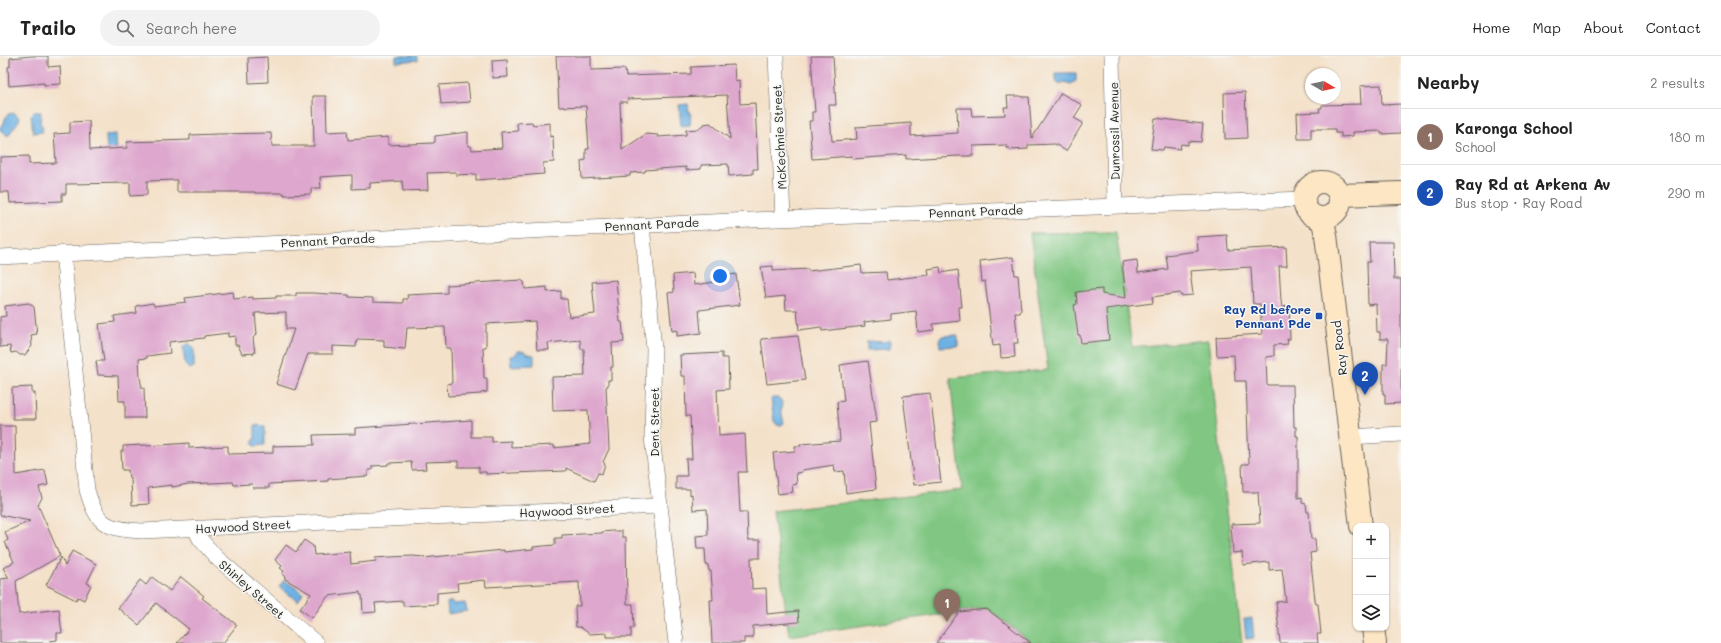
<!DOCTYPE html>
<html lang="en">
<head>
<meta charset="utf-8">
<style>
	:root { --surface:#fff; --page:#f2f2f2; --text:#222; --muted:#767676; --line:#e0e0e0; --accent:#db2777 }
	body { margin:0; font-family:Mali,sans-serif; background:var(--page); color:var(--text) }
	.controls { position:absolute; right:12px; bottom:12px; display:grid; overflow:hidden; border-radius:8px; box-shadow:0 1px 3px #0004 }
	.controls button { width:36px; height:36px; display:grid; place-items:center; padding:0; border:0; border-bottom:1px solid var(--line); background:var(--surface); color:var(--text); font:20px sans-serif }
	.compass { position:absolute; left:1305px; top:12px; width:36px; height:36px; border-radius:50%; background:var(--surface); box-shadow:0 1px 3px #0004; rotate:99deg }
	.you { position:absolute; left:720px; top:220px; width:14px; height:14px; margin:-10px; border:3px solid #fff; border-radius:50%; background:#1a73e8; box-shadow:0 0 0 6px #1a73e833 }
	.badge { display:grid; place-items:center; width:26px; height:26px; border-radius:50%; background:var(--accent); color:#fff; font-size:13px; font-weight:700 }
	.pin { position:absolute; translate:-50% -33px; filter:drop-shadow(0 1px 2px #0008) }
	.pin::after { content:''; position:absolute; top:21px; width:14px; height:12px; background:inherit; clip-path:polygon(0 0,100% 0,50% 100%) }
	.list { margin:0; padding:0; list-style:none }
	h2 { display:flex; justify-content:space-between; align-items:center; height:52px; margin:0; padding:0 16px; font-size:17px }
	h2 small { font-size:13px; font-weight:400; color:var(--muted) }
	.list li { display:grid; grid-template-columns:26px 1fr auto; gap:12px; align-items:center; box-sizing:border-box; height:56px; padding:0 16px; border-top:1px solid var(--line) }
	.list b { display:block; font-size:15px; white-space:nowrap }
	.list p { margin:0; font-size:13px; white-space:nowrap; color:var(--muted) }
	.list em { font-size:13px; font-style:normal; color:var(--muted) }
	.icon { flex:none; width:22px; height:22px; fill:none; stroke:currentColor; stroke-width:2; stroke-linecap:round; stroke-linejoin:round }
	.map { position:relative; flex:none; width:1401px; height:587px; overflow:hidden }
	header { display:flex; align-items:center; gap:24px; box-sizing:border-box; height:56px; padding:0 20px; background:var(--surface); border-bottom:1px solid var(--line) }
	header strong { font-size:19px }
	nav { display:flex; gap:22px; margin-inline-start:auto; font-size:14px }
	.search { width:280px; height:36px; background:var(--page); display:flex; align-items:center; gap:10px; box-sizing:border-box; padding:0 14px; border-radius:22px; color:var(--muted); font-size:15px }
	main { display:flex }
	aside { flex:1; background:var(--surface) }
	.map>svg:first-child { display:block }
	.green { fill:#81c783; stroke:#4e7250 }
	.water { fill:#6db0e2; stroke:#44667f }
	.building { fill:#dea7ce; fill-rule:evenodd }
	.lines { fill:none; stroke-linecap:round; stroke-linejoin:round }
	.street-casing { stroke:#686159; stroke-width:16 }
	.secondary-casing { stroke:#686159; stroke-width:24 }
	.street { stroke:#fff; stroke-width:15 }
	.secondary { stroke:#fce6c4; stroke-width:22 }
	.transit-dot { fill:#1a4fb4; stroke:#f6f6f2; stroke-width:1.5 }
	.labels { text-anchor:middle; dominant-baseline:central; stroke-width:3; stroke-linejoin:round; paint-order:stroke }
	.street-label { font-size:12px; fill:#1c1c1c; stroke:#f6f6f2 }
	.transit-label { font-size:12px; font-weight:bold; fill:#164399; stroke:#f6f6f2; text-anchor:end }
</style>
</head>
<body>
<header>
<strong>Trailo</strong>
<div class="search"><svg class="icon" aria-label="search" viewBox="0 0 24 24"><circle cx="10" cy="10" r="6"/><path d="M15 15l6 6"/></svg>Search here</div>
<nav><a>Home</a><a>Map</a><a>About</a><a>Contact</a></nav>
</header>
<main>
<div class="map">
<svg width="1401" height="587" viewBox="0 0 1401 587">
	<rect width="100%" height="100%" fill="#f6f6f2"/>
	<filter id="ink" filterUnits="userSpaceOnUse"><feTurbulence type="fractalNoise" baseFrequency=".025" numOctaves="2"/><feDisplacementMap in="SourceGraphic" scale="8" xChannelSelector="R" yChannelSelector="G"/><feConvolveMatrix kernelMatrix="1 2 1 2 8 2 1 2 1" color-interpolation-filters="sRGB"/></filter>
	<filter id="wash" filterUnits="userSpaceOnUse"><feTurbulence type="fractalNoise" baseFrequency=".012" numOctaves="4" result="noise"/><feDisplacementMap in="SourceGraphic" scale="16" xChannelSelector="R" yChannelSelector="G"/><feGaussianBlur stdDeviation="0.9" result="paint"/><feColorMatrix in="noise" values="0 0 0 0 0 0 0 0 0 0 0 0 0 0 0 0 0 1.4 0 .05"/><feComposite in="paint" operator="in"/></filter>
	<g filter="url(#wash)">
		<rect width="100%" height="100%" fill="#f4e1c9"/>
		<path class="green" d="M1116 176 1132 291 1208 284 1242 587H1032L987 552 789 580 773 455 962 434 950 322 1048 314 1030 177Z"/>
		<g class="water">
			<path d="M396 0H417V4L396 6Z"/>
			<path d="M1055 17H1076V25L1071 28 1064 26 1060 28 1055 24Z"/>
			<path d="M688 48 689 56H691L690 69 681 70 679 49Z"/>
			<path d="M34 56H41L40 67 43 71 42 76 33 77 31 59Z"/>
			<path d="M15 57 20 63 8 80 0 74V72L8 58Z"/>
			<path d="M116 78 117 98 107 99 106 79Z"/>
			<path d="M956 279 958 280V290L940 291 939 284 942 280Z"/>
			<path d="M888 284 890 285V293L867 294V285L885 286Z"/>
			<path d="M189 287 194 292V311L189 313 185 309 183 291Z"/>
			<path d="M518 295C524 294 528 299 534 299V309L511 310 510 300H514Z"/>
			<path d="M773 342H779L782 346 781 354 784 367 781 369H777L774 365 771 343Z"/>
			<path d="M255 369 265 370V389L255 390 253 388V385L255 384Z"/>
			<path d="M284 524 303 537 298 545 279 531Z"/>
			<path d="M448 546H452L454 548 465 547 467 555 448 558 447 547Z"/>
			<path d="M1252 562 1254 582 1246 583 1244 563Z"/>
		</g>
		<g id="blocks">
			<g class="building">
				<path d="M32 0H48V11L60 10 61 28 44 29V27L9 30 8 11 10 10V2Z"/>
				<path d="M556 0H591V14L625 13 626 20 691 18V11L734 9 735 25 739 24 740 48 755 47 758 113H753V118L729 120 728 108 701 109V113L686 114V111L645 114V116L630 117V120L582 123 581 105 586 104V93H589L586 50 559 51ZM727 39 730 83 710 67 704 68 698 73 686 74V79L658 81V79L646 78 622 94 620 46H628L627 43Z"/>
				<path d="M811 0H833L836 49H829L832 85 857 83 856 71 911 67V80L958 77 957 52H971L972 60 1005 59 1004 51H1008L1007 40H1021V41H1029L1032 82 1061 37 1082 49 1074 62 1083 67 1066 95 1055 88 1028 89V93L1010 94 1009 92H1006V89L973 90V100H959L906 103V99L853 103 852 100 812 103 809 65H812V56H815Z"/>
				<path d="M267 1 268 26 249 27 248 2Z"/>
				<path d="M507 4 508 21 493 22 492 5Z"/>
				<path d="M468 27 470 46 441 48 439 29Z"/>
				<path d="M1381 29 1382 49 1401 48V77L1381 78V75L1353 76V80L1341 81V77H1335V73H1311V83H1298L1297 57 1320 56 1319 52H1322V49L1361 48 1360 30Z"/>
				<path d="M1245 36 1247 82 1225 83 1224 37Z"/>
				<path d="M313 40H326L327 76 347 75 348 84 388 81V89L433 87 435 86V80L468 76V90H471L472 94 502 92 501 76 518 75 517 67 532 66 533 69 550 67V81L553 80 554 106 543 107 544 118 504 121V122L476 124V118L456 119V116L427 117 428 134 403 135 402 125 370 127V132L352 133V119L320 121 321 132H311V138L284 139V137H255V136H177V124L147 125V139L130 140V127L66 128V138H62V145L10 147 9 136H0V101L29 100V108L56 107 54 78 70 77V66L89 65 90 94 127 92V86L190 84V79L217 78 271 77 272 90H314Z"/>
				<path d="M1155 62 1203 68 1201 86 1188 85V89L1181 88 1180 93 1164 91 1163 94 1151 93Z"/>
				<path d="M1227 179 1228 194 1286 191 1287 210H1279L1281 245 1282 251 1289 250 1290 283H1287L1288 288 1274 289V300L1266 301 1267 329H1293L1294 371H1296V380H1298V442L1302 441V447L1306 448 1307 456H1309L1311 483H1315L1316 496 1310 497 1315 544 1316 548H1318L1321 578H1317L1318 587H1280L1276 546 1286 545 1282 513 1269 514V506L1243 509 1242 496 1233 497 1231 468 1260 467 1258 436H1243L1242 408H1249L1246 325H1235L1234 299 1217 300 1216 281 1262 278 1260 248H1253L1251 211 1190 215 1193 239 1181 240 1180 237 1152 241 1153 247 1106 253 1109 284 1081 287 1080 279H1078L1074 249 1077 248 1076 236 1102 233V238L1126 242 1122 206 1137 204 1138 217 1168 213 1166 199 1198 195 1197 181Z"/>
				<path d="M1369 186H1393L1394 223H1401V347L1385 348V338H1383V308H1387L1388 283H1380V276H1377L1376 248 1368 249 1367 206H1370Z"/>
				<path d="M1013 201 1015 219H1018L1021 254 1020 257H1015L1018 287H1014L1015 301 1001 302 1000 289 993 290 985 225 982 226 980 205Z"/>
				<path d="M861 209 862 217 886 216 887 224 929 219 928 213 940 211 941 217 958 214 962 251H959L960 265 933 268 934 274 918 276 916 255 891 258V263L864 266 865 270 822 275 821 271 799 274 797 254H786L785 240 766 242 761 211 773 210V215L808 213V215Z"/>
				<path d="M693 217 694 229 723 225 722 220 736 218 740 249 699 254 701 277 677 280V274L672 275 668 237 674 236 673 219Z"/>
				<path d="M521 224 524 226 525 233 547 231V236L561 235V243H567L569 261 595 258 592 226 616 224 620 266H622L624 286 612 287 613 311H611V324H608V330L606 331 609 393 603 406 605 408 602 418 598 417 594 425 566 412V415L486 418V416H479V411H458V405L425 406 426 413 412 414 411 406 388 407V409L372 410V414H368V420L328 423V425L269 428V432H253L252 428 234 429 233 426 188 428 172 431V429L148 432 149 448 132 449 131 422H129L128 414H122L121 395H123V390L146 389 147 390 189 387V392L228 390V398L273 397V390L314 389 313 379 355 378V372L471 364V381H492V386L511 385V391L554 389V392L590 388 588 354 553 355 552 321 585 320 584 293H581L580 284 548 287 549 294H537L535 265 486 268V291H483L484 322H487V336L481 337V338L448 340 447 328 452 327 451 292H446L445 271 407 272 405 293 384 291V284L357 283 356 291 333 290V298H308L295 334 276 328 294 273H286V256L255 257 257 278 253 282 255 297 242 298 238 289H235V280L228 281V277L204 280V282L169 286 170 297 147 300V302L139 303 140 322 142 332H144L145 362H125V345H119L118 320 98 319 96 305H104L99 268 115 266 114 260 137 257 136 250 153 247 154 250 186 246 185 242 233 236 234 243 253 241V243L276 242V240H296V237H312L349 239V241L373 242V246L403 247V243H408L407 239 447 237V229Z"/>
				<path d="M29 247 34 251 37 278 31 279 32 290 25 299H20L16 296 11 297 10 290 0 291V261L6 260 5 250Z"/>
				<path d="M798 280 805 324 767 328 761 283Z"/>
				<path d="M722 297V302H728L729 333 717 334 719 380 745 378 747 416H738L740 456H747L748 484H760V502H751L752 533 766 532 767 558 798 555 799 566 753 570V582H744V587H712L710 544H713L711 515H709L708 509H706L705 493H697L696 480 708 479 707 453 693 454 692 438 690 439V433H676V420H687L686 403H692L690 360H686L685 320H681L680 299Z"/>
				<path d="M868 305 877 366 869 367 876 433 846 437 844 415 835 416 834 409 802 414V416L796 417 797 428 792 429 793 436 778 438 773 397 795 395V390H801L800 388 840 385 837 346 844 345 840 309Z"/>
				<path d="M32 331V337H35L36 363H13L12 332Z"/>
				<path d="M930 337 941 426 914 429 903 340Z"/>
				<path d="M0 370H15L16 419 45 414 48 429 39 431 42 442 38 449 60 500 16 525 19 558 59 553 62 577H57V584L50 585 51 587H0V523L9 522 3 512 14 506 5 486 8 484 5 476 30 465 0 459Z"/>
				<path d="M613 475H622V481H626L627 548H633L634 572H631V581H607V577L590 578 580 571H576L575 550H580L579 526 486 531 485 524 457 527 458 535 437 537V548L403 550V545L375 547 376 556 363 557 362 539H360V536L328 540 312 562 300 553 311 538 285 523V521L282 518 284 515 280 512 282 510 275 504 286 489 296 496 304 484 313 490 314 499 350 496 351 508 376 505 375 502 390 501 413 500 423 501V502L504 494V496L533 493V491L555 489V482H562V479L602 477V476Z"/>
				<path d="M72 495 96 508 87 527 91 529 84 544 78 541 76 544 46 529 61 501 65 510Z"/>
				<path d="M152 521 170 535 181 521 204 540 202 542 237 569 223 587H177L189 573 156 547 139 569 118 552 140 524 146 529Z"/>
				<path d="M987 553 1031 587H936L959 556Z"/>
			</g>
		</g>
	</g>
	<g filter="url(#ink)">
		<use href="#blocks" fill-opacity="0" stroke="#686159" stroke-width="1"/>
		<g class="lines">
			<g class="street-casing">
				<g id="street">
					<path d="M776 0 783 162"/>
					<path d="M1112 0 1115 149"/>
					<path d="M642 169 654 293 652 381 676 587"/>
					<path d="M63 197 87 434C97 469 106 473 142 475L659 450"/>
					<path d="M0 201 751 164 1304 143"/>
					<path d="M1350 381 1401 378"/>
					<path d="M195 473 200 483 217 502 316 587"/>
				</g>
			</g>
			<g class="secondary-casing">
				<g id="secondary">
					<circle cx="1322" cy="144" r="18"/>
					<path d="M1340 139 1401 137"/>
					<path d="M1322 162 1326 179 1361 470"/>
					<path d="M1373 572 1375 587"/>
				</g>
			</g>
			<use href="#street" class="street"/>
			<use href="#secondary" class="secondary"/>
		</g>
	</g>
	<rect class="transit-dot" x="1315" y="256" width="8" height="8" rx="2"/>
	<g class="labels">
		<g class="street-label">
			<text transform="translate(1114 75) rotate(-91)">Dunrossil Avenue</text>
			<text transform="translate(779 81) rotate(-93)">McKechnie Street</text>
			<text transform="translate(976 155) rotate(-2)">Pennant Parade</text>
			<text transform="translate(652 168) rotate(-3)">Pennant Parade</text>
			<text transform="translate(328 184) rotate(-3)">Pennant Parade</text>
			<text transform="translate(1339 292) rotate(-97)">Ray Road</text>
			<text transform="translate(654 366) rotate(-90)">Dent Street</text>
			<text transform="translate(567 454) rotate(-3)">Haywood Street</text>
			<text transform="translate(243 470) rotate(-3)">Haywood Street</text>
			<text transform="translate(252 533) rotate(41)">Shirley Street</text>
		</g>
		<g class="transit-label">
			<text x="1311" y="253">Ray Rd before<tspan x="1311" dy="14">Pennant Pde</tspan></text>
		</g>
	</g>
</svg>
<div class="controls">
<button>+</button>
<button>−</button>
<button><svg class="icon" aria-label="layers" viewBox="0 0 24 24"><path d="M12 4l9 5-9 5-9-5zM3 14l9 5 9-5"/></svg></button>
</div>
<svg class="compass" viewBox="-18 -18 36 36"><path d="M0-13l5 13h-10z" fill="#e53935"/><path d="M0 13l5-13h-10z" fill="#767676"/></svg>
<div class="you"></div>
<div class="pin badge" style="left:947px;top:566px;background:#8d6e63">1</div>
<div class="pin badge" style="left:1365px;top:339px;background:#1a4fb4">2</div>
</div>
<aside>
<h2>Nearby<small>2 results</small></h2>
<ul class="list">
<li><span class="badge" style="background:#8d6e63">1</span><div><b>Karonga School</b><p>School</p></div><em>180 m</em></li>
<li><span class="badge" style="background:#1a4fb4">2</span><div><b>Ray Rd at Arkena Av</b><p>Bus stop · Ray Road</p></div><em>290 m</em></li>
</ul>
</aside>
</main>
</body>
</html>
